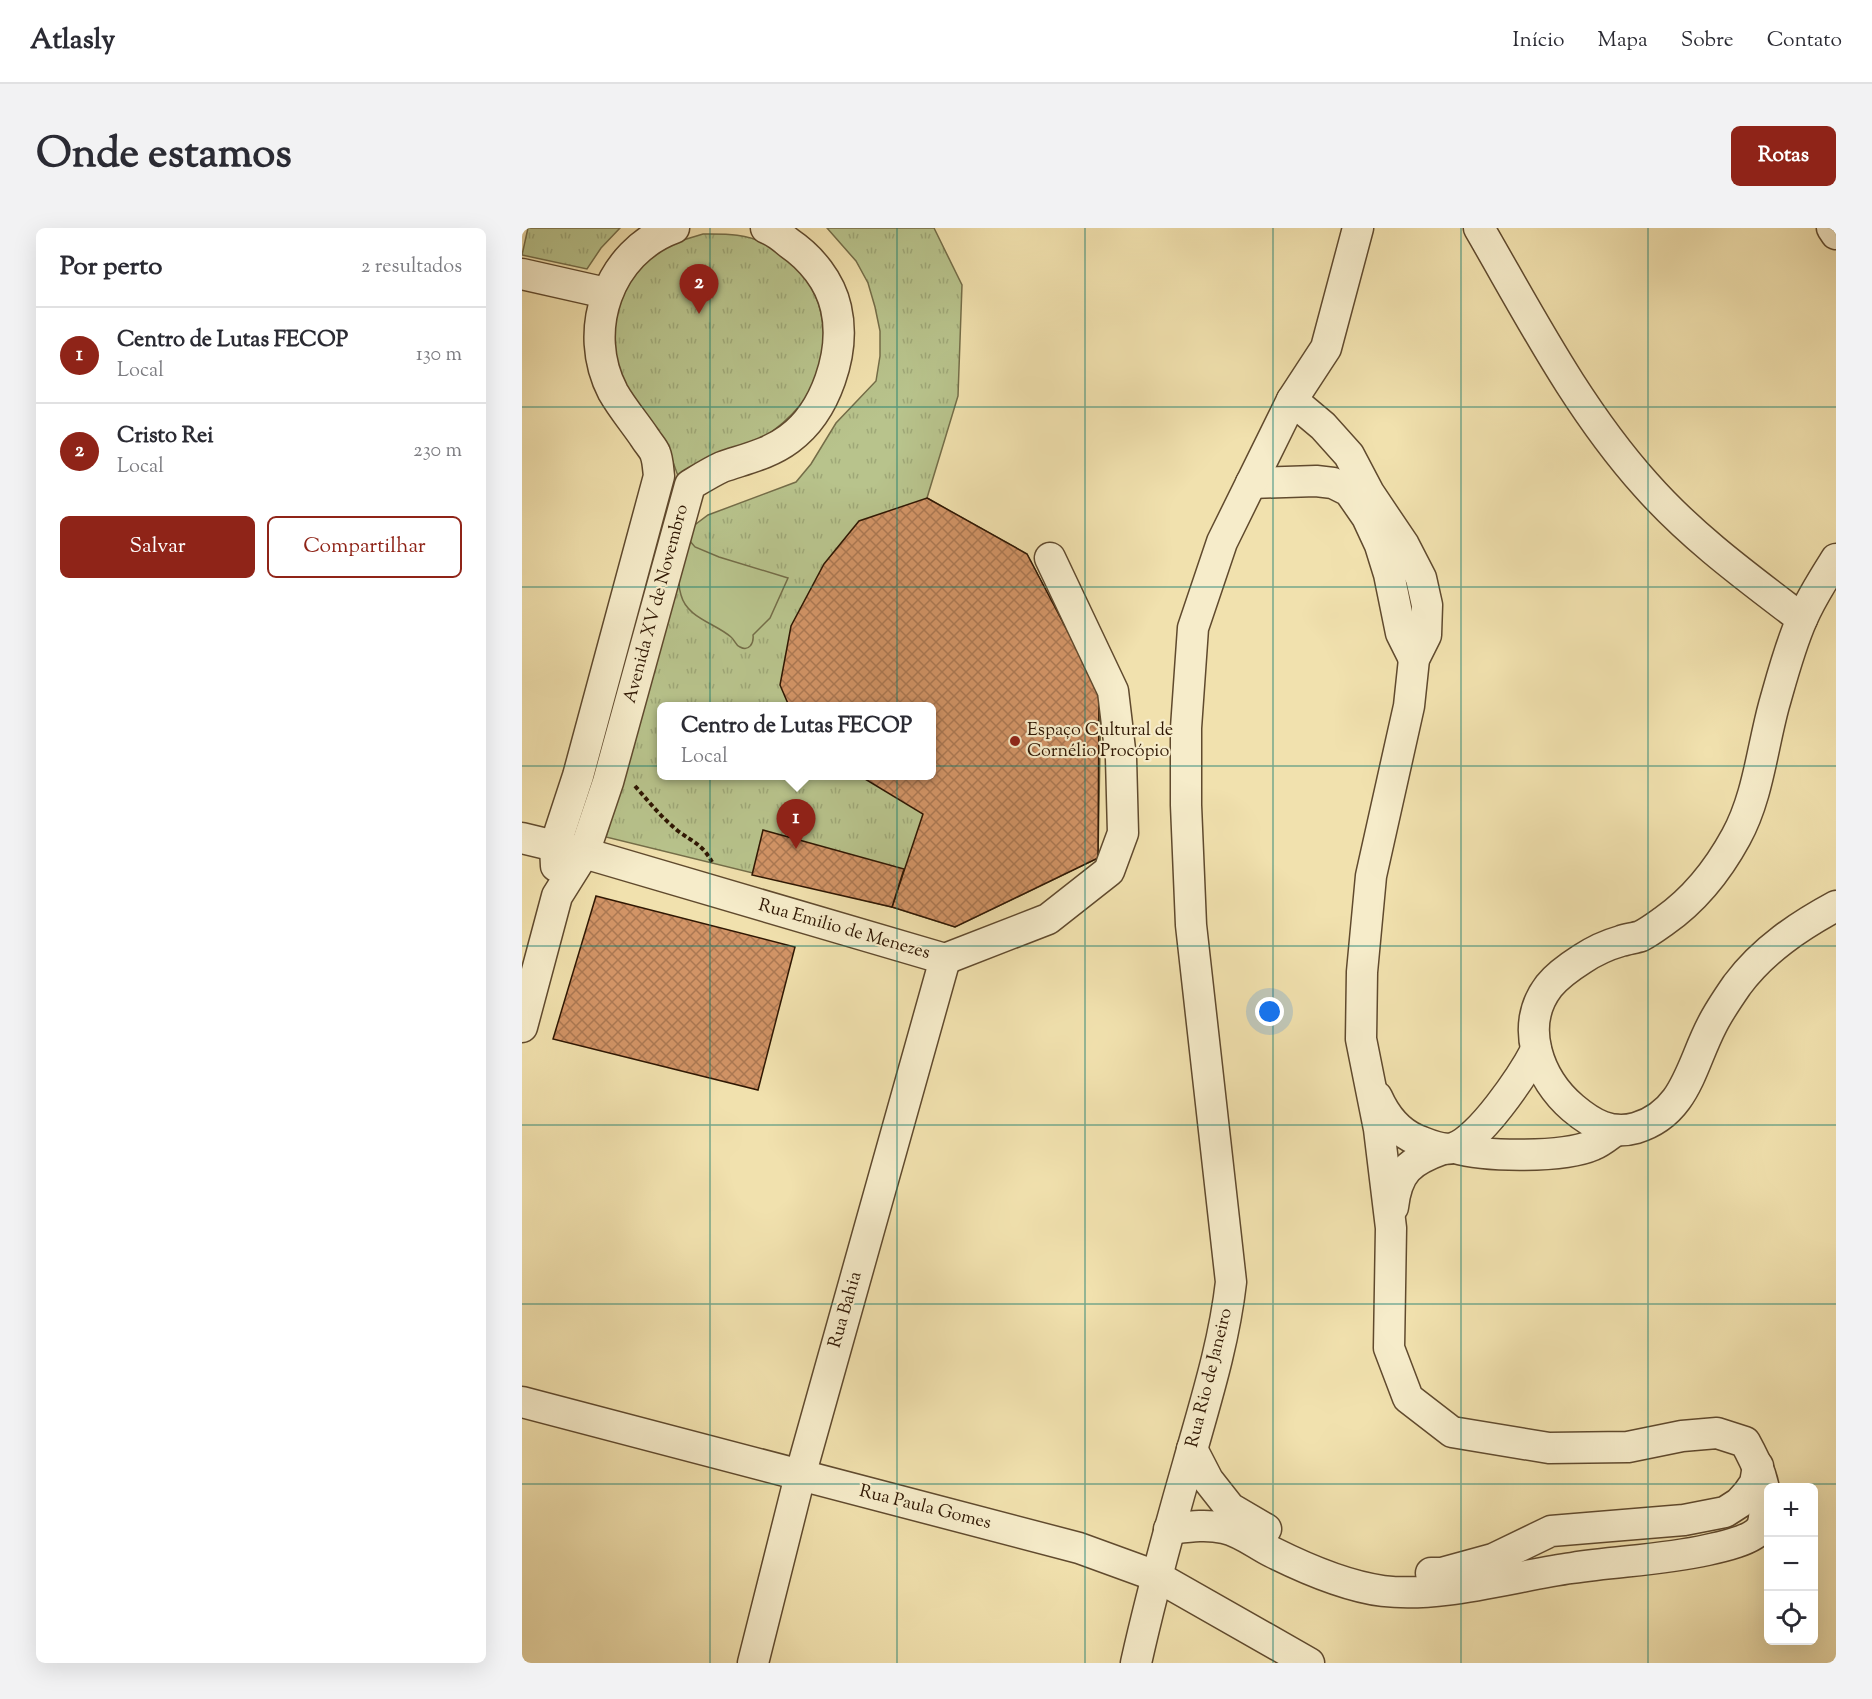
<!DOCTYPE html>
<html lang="pt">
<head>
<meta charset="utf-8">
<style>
	:root { --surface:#fff; --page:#f2f2f3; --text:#2b2b33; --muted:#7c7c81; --line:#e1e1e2; --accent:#8f2418 }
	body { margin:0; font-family:"Sorts Mill Goudy",serif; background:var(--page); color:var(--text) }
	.controls { position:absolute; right:18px; bottom:18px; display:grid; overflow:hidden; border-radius:9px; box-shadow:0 6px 24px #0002 }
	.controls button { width:54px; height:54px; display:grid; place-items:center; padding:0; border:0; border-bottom:2px solid var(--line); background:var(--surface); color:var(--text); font:30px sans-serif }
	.you { position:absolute; left:748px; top:784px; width:21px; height:21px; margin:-15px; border:4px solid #fff; border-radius:50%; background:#1a73e8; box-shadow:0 0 0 9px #1a73e833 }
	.badge { display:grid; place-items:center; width:39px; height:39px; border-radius:50%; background:var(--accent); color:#fff; font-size:20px; font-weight:700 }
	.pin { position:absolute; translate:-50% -50px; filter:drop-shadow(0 2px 3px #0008) }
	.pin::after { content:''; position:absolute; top:32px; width:21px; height:18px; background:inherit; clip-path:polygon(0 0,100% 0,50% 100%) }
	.popup { position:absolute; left:135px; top:474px; width:279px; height:78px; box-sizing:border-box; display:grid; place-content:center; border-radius:9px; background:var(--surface); filter:drop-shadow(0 2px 4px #0005); font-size:20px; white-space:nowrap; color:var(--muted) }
	.popup b { font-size:22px; color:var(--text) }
	.popup::after { content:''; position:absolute; left:50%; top:100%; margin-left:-12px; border:12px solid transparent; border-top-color:var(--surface) }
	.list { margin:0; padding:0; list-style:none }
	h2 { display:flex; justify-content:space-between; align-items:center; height:78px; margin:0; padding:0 24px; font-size:26px }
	h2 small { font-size:20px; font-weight:400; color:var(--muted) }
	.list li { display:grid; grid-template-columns:39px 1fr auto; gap:18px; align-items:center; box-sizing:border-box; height:96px; padding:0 24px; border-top:2px solid var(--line) }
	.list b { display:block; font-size:22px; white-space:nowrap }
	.list p { margin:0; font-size:20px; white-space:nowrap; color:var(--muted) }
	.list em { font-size:20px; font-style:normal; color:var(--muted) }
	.actions { display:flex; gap:12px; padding:18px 24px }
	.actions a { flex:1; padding:14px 0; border:2px solid var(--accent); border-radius:9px; text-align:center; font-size:21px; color:var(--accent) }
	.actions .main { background:var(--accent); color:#fff }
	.icon { flex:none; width:33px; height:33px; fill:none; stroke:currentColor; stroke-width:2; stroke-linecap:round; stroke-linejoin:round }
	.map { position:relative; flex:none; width:1314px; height:1435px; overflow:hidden; border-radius:9px }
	header { display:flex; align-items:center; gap:36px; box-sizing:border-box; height:84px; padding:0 30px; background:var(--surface); border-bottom:2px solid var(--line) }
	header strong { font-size:28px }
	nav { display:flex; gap:33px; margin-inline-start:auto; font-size:21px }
	.intro { display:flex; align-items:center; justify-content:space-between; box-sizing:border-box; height:144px; padding:0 36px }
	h1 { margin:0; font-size:42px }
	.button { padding:15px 27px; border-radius:9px; background:var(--accent); color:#fff; font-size:21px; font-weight:700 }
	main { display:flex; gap:36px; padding:0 36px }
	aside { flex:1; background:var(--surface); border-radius:9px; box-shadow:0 6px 24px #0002 }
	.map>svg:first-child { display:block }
	.park { fill:url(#park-tufts); stroke:#746d48; stroke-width:1.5; fill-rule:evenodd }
	.pitch { fill:#b8c38c; stroke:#746d48; stroke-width:1.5 }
	.building { fill:url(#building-cross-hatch); stroke:#2f1703; stroke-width:1.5 }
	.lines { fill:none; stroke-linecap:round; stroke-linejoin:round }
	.minor-casing { stroke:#604a2e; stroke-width:33 }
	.path { stroke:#2f1703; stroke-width:4; stroke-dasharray:4.5 3; stroke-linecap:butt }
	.minor { stroke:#f6ecca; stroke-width:30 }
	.grid { fill:none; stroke:#0f766e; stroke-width:1.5; stroke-opacity:0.55 }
	.poi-dot { fill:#8f2418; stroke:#f6ecca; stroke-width:2 }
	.labels { text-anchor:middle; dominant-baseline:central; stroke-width:4.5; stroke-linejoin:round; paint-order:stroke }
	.street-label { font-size:18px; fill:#2f1703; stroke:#f6ecca }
	.poi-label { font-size:18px; fill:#2f1703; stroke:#f6ecca; text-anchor:start }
</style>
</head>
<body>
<header>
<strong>Atlasly</strong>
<nav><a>Início</a><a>Mapa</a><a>Sobre</a><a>Contato</a></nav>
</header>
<div class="intro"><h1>Onde estamos</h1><a class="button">Rotas</a></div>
<main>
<aside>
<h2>Por perto<small>2 resultados</small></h2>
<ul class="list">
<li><span class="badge">1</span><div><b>Centro de Lutas FECOP</b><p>Local</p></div><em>130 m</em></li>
<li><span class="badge">2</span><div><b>Cristo Rei</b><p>Local</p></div><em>230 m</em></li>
</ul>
<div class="actions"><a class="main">Salvar</a><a>Compartilhar</a></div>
</aside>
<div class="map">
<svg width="1314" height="1435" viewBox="0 0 1314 1435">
	<defs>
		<pattern id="park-tufts" width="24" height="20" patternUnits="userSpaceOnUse" patternTransform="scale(1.5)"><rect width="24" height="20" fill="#b8c38c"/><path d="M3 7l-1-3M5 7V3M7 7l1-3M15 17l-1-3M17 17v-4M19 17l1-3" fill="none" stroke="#9ea777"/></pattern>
		<pattern id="building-cross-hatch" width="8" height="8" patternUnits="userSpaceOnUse" patternTransform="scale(1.5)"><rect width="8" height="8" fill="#d29466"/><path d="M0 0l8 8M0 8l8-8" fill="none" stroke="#ab7852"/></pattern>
	</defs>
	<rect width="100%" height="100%" fill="#f1e1ae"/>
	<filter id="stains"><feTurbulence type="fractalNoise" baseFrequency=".00333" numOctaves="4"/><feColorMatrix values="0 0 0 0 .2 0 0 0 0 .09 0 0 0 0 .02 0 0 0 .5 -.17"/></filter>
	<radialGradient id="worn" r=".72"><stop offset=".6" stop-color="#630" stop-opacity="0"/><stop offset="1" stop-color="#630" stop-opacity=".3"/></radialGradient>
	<g class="park">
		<path d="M6 0H98L79 20 65 41 0 27Z"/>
		<path d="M305 0H412L440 57 436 168 405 270 505 326 579 468 576 630 433 699 370 679 84 609 170 299 186 287 274 254 289 236 314 195 354 153 358 128V103L353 79 346 55 334 33ZM139 478H409V548H139Z"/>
		<path d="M181 6C202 6 224 5 243 16 260 26 276 39 287 55 308 90 307 143 280 175 266 192 247 208 227 217 216 222 203 222 192 228 180 234 168 241 156 248L146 220 100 160 88 103 96 70 116 39 148 16Z"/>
	</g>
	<path class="pitch" d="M167 312 173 319 197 329 266 350 248 390 231 407C232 415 227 424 218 419 213 417 213 412 209 409 193 395 165 390 159 367 153 349 162 330 167 312Z"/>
	<g class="building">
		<path d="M405 270 505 326 577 463 576 630 433 699 370 679 401 586 338 548H409V478H267L258 457 269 398 302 336 337 293Z"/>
		<path d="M241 602 382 641 370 679 230 647Z"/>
		<path d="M74 668 273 719 236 862 31 811Z"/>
	</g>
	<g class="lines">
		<g class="minor-casing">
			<g id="minor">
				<path d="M957 0C1008 88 1055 180 1124 257 1170 309 1225 349 1280 391"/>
				<path d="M1310 0 1314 6"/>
				<path d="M0 46 84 65"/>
				<path d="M729 255 794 253 811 255 827 263 845 289 858 317 867 346 879 405 892 431"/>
				<path d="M1314 331C1302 350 1289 370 1280 391 1268 418 1260 449 1252 477 1240 521 1236 569 1214 609 1196 642 1172 672 1142 693 1135 698 1127 704 1119 708 1113 710 1105 711 1099 713 1085 717 1072 723 1060 731 1049 738 1035 748 1027 758 996 798 1017 851 1051 880 1070 896 1089 907 1114 900 1164 885 1169 837 1190 797 1197 783 1206 770 1215 757 1241 722 1277 698 1314 678"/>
				<path d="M0 610 62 625 423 731 526 691 587 643 601 605 599 530 591 463 528 330"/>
				<path d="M34 638 33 618 56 548 137 248C136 241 136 232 133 225 131 220 126 215 123 210 113 195 100 180 91 164 59 103 86 24 152 0"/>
				<path d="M0 799 35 668 62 625 86 554 168 257C178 251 189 244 200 239 223 231 247 226 267 211 304 184 324 124 314 80 308 53 289 30 267 15 260 9 252 3 244 0"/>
				<path d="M855 869C863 887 876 904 895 912 906 916 919 923 931 920 957 913 1001 847 1014 822"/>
				<path d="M933 920C963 929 1042 930 1071 917 1079 914 1087 907 1094 902"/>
				<path d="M871 979C875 943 888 933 921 921"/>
				<path d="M0 1174 557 1320 634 1348 787 1435"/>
				<path d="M670 1221 686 1252 708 1280 744 1301"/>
				<path d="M647 1301C665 1299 683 1296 702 1300 720 1304 734 1316 750 1324 784 1341 823 1358 861 1363 921 1370 991 1348 1050 1340 1095 1333 1141 1332 1185 1322 1199 1319 1231 1312 1239 1300 1242 1295 1242 1288 1243 1282 1245 1256 1235 1236 1223 1214L1195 1205 1160 1208 1106 1219 1027 1220 930 1204 886 1170 867 1120 869 1000 857 901 839 811 840 744 849 648 887 478 892 431 904 407 905 377 899 350 882 317 847 265 827 227 801 198 770 172"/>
				<path d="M909 1345H920L971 1331 1029 1303 1162 1292 1203 1284 1217 1275 1226 1265 1233 1255 1236 1238"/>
				<path d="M231 1435 278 1248 423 731"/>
				<path d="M614 1435C629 1368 647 1302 666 1236 683 1175 702 1116 709 1054L669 697 664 577V500L671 400 700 314 770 172 804 120 836 0"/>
			</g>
		</g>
		<path class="path" d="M113 558C127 574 140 590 156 603 171 614 181 617 190 634"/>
		<use href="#minor" class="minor"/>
	</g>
	<path class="grid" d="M188 0V1435M375 0V1435M563 0V1435M751 0V1435M939 0V1435M1126 0V1435M0 179H1314M0 359H1314M0 538H1314M0 718H1314M0 897H1314M0 1076H1314M0 1256H1314"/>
	<circle class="poi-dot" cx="493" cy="513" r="6"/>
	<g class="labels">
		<g class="street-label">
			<text transform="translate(135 376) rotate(-75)">Avenida XV de Novembro</text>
			<text transform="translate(322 702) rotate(16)">Rua Emilio de Menezes</text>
			<text transform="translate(324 1082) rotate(-74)">Rua Bahia</text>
			<text transform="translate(688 1150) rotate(-76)">Rua Rio de Janeiro</text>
			<text transform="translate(403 1280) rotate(14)">Rua Paula Gomes</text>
		</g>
		<g class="poi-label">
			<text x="505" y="503">Espaço Cultural de<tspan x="505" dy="21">Cornélio Procópio</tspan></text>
		</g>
	</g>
	<rect width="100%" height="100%" filter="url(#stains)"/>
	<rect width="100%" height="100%" fill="url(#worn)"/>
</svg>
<div class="controls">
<button>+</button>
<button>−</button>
<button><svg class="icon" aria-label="locate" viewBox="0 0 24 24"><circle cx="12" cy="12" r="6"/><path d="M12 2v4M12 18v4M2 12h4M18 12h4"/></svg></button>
</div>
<div class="you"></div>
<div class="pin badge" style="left:274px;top:621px">1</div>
<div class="popup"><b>Centro de Lutas FECOP</b>Local</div>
<div class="pin badge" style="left:177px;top:86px">2</div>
</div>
</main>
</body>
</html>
